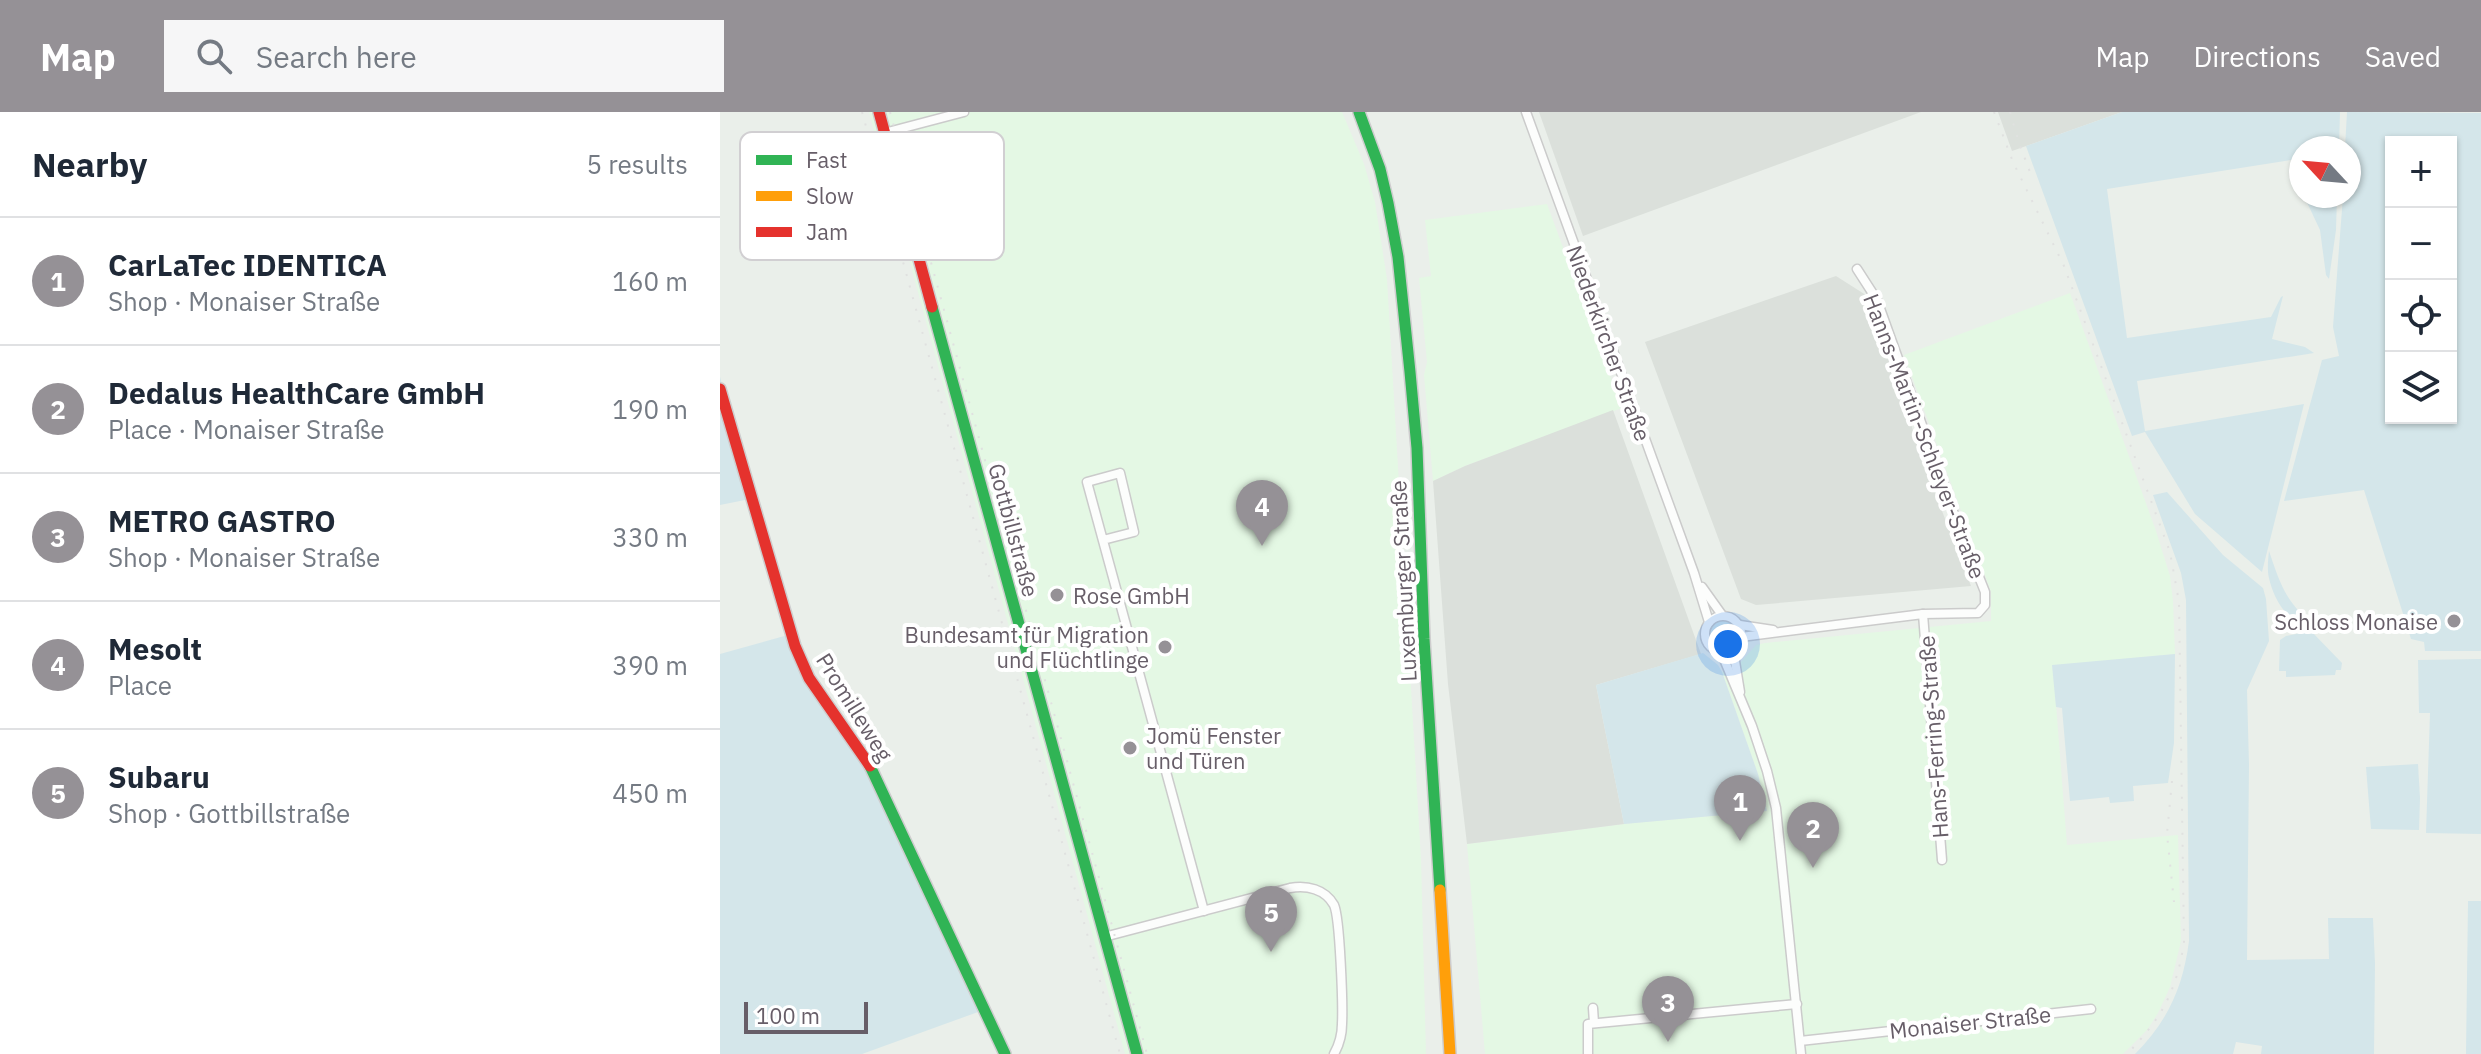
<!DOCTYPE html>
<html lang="en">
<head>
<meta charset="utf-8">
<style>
	:root { --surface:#fff; --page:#f6f6f7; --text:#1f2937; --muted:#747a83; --line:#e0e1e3; --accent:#959196 }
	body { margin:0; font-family:"IBM Plex Sans",sans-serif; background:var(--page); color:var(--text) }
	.controls { position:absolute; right:24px; top:24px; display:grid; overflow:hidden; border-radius:0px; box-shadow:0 2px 6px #0004 }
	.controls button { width:72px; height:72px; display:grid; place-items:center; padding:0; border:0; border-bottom:2px solid var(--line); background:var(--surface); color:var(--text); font:40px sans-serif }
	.compass { position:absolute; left:1569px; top:24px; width:72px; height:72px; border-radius:50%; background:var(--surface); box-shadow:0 2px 6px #0004; rotate:296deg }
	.scale { position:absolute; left:24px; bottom:20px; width:124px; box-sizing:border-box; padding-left:8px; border:4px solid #675e68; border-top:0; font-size:22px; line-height:28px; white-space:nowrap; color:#675e68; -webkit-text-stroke:6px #fff; paint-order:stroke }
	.you { position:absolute; left:1008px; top:532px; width:28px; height:28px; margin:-20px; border:6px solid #fff; border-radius:50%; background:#1a73e8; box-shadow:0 0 0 12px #1a73e833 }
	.badge { display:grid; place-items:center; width:52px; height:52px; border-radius:50%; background:var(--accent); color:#fff; font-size:26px; font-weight:700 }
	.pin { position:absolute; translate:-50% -66px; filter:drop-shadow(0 2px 4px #0008) }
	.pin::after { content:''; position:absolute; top:42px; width:28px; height:24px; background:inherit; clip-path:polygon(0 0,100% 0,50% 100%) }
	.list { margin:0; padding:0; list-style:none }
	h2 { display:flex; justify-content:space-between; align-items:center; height:104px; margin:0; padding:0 32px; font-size:34px }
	h2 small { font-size:26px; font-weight:400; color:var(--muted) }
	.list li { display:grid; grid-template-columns:52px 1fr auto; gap:24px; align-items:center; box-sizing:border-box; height:128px; padding:0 32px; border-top:2px solid var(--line) }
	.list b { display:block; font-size:30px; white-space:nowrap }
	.list p { margin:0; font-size:26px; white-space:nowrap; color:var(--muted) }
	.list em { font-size:26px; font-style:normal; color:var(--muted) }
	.icon { flex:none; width:44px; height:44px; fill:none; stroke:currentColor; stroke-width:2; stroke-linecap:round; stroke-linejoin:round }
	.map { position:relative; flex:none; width:1761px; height:942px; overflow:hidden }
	header { display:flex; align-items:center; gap:48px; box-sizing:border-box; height:112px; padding:0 40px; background:var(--accent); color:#fff }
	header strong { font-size:38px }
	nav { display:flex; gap:44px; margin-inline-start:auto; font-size:28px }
	.search { width:560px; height:72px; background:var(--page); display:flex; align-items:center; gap:20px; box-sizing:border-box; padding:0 28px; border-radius:0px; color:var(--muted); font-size:30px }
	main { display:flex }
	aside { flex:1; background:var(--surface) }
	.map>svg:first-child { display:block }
	.commercial { fill:#e4f8e4 }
	.industrial { fill:#dbe0db }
	.green { fill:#d4e6ea; fill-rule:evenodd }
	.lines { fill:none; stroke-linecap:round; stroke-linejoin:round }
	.street-casing { stroke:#cbcbcb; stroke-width:11 }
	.fast-casing { stroke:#cecdce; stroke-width:14 }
	.slow-casing { stroke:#cecdce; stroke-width:14 }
	.jam-casing { stroke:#cecdce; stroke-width:14 }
	.street { stroke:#fcfdfc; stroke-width:8 }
	.fast { stroke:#30b455; stroke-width:11 }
	.slow { stroke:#ff9f0a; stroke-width:11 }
	.jam { stroke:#e5322d; stroke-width:11 }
	.rail { stroke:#e0e1e0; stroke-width:2; stroke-dasharray:2 10; stroke-linecap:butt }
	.poi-dot { fill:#959196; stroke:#fff; stroke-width:3 }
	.labels { text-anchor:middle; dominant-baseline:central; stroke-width:8; stroke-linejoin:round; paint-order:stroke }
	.street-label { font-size:22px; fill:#675e68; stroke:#fff }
	.poi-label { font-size:22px; fill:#675e68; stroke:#fff; text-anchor:start }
	.key { fill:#fff; stroke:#d1cfd2; stroke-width:2 }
	.key-label { font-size:22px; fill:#675e68 }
</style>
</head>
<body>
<header>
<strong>Map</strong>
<div class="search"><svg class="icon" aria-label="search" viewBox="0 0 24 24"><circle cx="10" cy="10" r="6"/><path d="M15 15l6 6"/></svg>Search here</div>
<nav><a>Map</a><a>Directions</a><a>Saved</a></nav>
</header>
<main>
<aside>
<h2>Nearby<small>5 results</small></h2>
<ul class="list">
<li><span class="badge">1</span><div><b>CarLaTec IDENTICA</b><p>Shop · Monaiser Straße</p></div><em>160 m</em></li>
<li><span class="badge">2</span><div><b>Dedalus HealthCare GmbH</b><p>Place · Monaiser Straße</p></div><em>190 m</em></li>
<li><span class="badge">3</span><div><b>METRO GASTRO</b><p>Shop · Monaiser Straße</p></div><em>330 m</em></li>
<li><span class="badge">4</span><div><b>Mesolt</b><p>Place</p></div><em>390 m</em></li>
<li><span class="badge">5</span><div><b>Subaru</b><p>Shop · Gottbillstraße</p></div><em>450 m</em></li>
</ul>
</aside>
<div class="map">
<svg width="1761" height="942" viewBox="0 0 1761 942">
	<rect width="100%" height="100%" fill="#eaefea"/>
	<g class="commercial">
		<path d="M149 0H622L644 52 655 90 667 167 701 747 706 942H405Z"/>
		<path d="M827 92 902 296 745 354 713 369 704 263 707 250 699 166 711 164 705 108Z"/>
		<path d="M1350 181 1436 419 1450 464 1453 489 1455 542 1333 554 1347 733 1458 723 1461 829 1450 875 1438 901 1427 918 1403 942H765L747 732 904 712 1047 699 1038 662 1002 560 1022 549 1036 533 1045 531 1271 509V480L1184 243Z"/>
	</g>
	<g class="industrial">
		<path d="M819 0H1201L863 124Z"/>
		<path d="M1278 0H1402L1292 39Z"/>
		<path d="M1116 164 1149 185 1205 355 1251 474 1036 493 1021 487 925 230Z"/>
		<path d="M893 298 981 542 876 573 904 712 747 732 728 572 713 369 745 354Z"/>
	</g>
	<g class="green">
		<path d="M1402 0H1620L1619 36H1581V79L1576 70 1571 48 1387 77 1407 226 1551 205 1561 185 1563 184 1552 227 1585 235 1594 241 1417 269 1425 319 1584 292 1542 460 1475 402 1425 320 1412 324 1306 34Z"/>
		<path d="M1627 0 1761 1V539H1705L1704 530 1691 527 1644 378 1564 389 1602 248 1619 244 1613 215 1623 84H1629V36H1625ZM1671 30H1731V306H1671Z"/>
		<path d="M1584 84H1617L1616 118 1609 167 1606 163 1600 118Z"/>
		<path d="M0 265 35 386 0 393Z"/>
		<path d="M1447 380 1503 443 1543 476 1546 487 1549 529 1527 578 1529 653 1527 848 1609 847 1608 806H1653L1655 852 1654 942H1541L1542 934 1516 930 1513 942H1415C1448 909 1463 875 1469 829L1466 488 1461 461 1433 383Z"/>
		<path d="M1549 439C1559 468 1565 490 1591 510 1568 515 1553 485 1549 466 1547 458 1548 448 1549 439Z"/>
		<circle cx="1003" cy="521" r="13"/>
		<path d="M1591 519 1622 551 1621 558H1616L1615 563 1566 565V559H1559L1560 528 1566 524Z"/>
		<path d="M68 523 149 655 258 900 142 942H0V542Z"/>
		<path d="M983 541 998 553 1002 560 1038 662 1047 699 904 712 876 573Z"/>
		<path d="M1455 542 1454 631 1448 671 1413 674 1414 689 1390 691 1389 685 1350 689 1342 596 1336 595 1332 553Z"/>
		<path d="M1761 547V722L1706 721 1710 601H1699L1698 548Z"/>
		<path d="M1698 652 1700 686 1699 718 1651 717 1646 655Z"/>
		<path d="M1748 789H1761V942H1746Z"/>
	</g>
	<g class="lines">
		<g class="street-casing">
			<g id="street">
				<path d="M806 0 974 461 989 510"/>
				<path d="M164 21 244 0"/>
				<path d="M383 428 414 420 400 361 367 370 484 799"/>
				<path d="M982 475 1002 503"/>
				<path d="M1203 502 1222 748"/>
				<circle cx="1003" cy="522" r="18"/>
				<path d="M1020 513 1053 518"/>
				<path d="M1021 525 1203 502 1258 501 1265 493V480L1234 402 1157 188 1137 157"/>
				<path d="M1013 537 1020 580"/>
				<path d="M1001 540 1032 614 1047 659 1056 696 1081 942"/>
				<path d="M384 825 570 776C587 773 605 777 614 793 620 806 623 893 622 912 622 922 619 933 614 942"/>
				<path d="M873 896 874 911"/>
				<path d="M1080 929 1371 897"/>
				<path d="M868 942V912L1077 892"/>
			</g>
		</g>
		<g class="fast-casing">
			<g id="fast">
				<path d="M639 0 660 57 668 91 678 145 690 260 697 336 704 527 720 778"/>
				<path d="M212 195 417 942"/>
				<path d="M150 654 285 942"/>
			</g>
		</g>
		<g class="slow-casing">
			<path id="slow" d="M720 778 730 942"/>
		</g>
		<g class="jam-casing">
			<g id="jam">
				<path d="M159 0 212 195"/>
				<path d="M0 277 75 534 89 566 150 654"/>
			</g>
		</g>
		<use href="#street" class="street"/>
		<use href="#fast" class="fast"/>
		<use href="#slow" class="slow"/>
		<use href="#jam" class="jam"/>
		<g class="rail">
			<path d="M142 0 400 942"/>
			<path d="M170 0 427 942"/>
			<path d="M1274 0 1293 50 1344 154 1450 440 1459 490 1464 831C1456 880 1442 906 1407 942"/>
			<path d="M1290 0 1299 31 1313 68"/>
			<path d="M1452 669 1447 722 1454 790"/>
		</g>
	</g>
	<g class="poi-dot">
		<circle cx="337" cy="483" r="8"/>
		<circle cx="1734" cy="509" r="8"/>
		<circle cx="445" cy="535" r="8"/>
		<circle cx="410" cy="636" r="8"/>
	</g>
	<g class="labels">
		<g class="street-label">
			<text transform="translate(889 231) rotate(70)">Niederkircher Straße</text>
			<text transform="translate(1205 324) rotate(69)">Hanns-Martin-Schleyer-Straße</text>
			<text transform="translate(294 418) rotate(75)">Gottbillstraße</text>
			<text transform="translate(683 469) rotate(-93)">Luxemburger Straße</text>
			<text transform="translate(135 595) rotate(58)">Promilleweg</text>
			<text transform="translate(1213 625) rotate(-94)">Hans-Ferring-Straße</text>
			<text transform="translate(1250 910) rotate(-6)">Monaiser Straße</text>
		</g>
		<g class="poi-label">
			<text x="353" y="483">Rose GmbH</text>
			<text x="1718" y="509" text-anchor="end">Schloss Monaise</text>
			<text x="429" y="522" text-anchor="end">Bundesamt für Migration<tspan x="429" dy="25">und Flüchtlinge</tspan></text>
			<text x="426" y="623">Jomü Fenster<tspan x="426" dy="25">und Türen</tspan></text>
		</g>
	</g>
	<rect x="20" y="20" width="264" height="128" rx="12" class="key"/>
	<rect x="36" y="43" width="36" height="10" fill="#30b455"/>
	<rect x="36" y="79" width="36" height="10" fill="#ff9f0a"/>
	<rect x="36" y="115" width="36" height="10" fill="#e5322d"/>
	<g class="key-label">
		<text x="86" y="56">Fast</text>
		<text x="86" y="92">Slow</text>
		<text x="86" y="128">Jam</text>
	</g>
</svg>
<div class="controls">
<button>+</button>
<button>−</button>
<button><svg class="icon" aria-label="locate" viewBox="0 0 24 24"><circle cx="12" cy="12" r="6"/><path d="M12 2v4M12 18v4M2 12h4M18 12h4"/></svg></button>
<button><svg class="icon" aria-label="layers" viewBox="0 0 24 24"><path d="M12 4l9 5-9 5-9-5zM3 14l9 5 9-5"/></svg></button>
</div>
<svg class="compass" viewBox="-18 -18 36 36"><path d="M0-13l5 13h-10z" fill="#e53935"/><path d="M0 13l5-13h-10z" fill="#747a83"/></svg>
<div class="scale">100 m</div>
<div class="you"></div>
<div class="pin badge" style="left:1020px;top:729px">1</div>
<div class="pin badge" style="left:1093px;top:756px">2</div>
<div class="pin badge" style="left:948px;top:930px">3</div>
<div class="pin badge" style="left:542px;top:434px">4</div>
<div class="pin badge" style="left:551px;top:840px">5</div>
</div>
</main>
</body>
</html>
